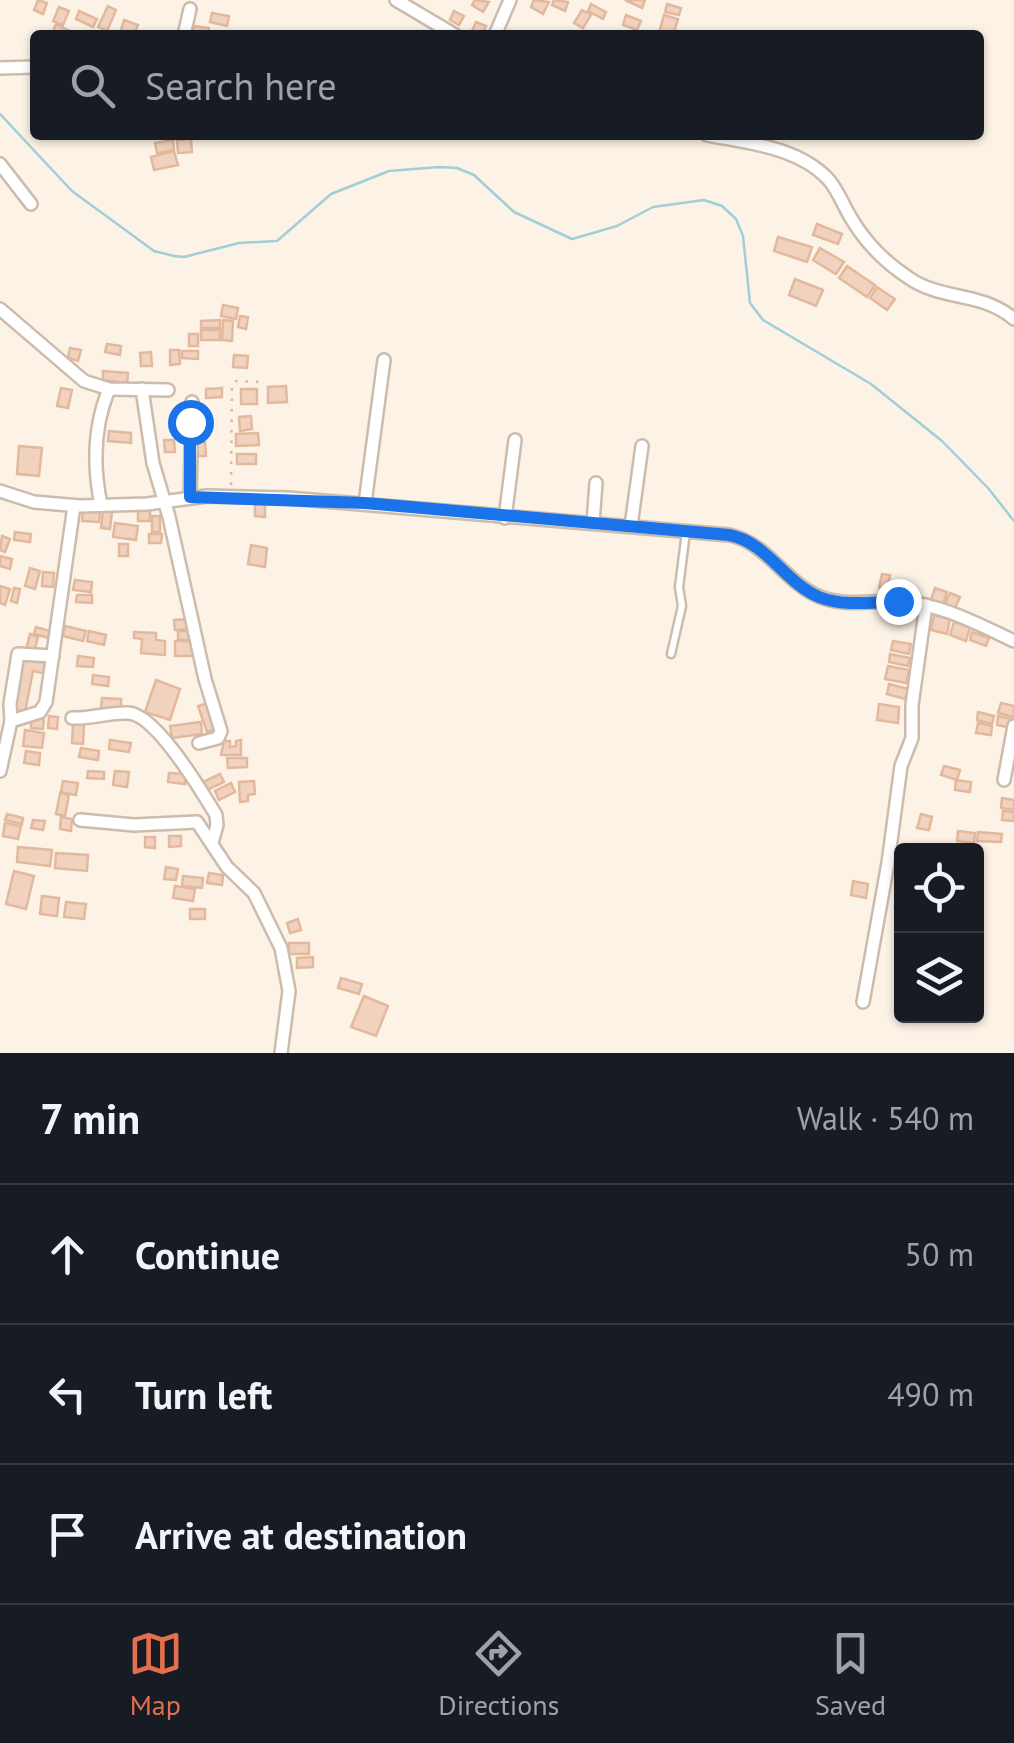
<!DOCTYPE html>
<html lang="en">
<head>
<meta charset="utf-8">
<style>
	:root { --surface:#171b24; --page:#20242c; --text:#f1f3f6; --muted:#9ea1a6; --line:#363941; --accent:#e3704d }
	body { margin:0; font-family:"PT Sans",sans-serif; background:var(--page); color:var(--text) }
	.controls { position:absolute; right:30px; bottom:30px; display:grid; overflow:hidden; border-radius:10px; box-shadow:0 2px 8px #0004 }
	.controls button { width:90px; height:90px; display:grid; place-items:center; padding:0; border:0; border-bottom:2px solid var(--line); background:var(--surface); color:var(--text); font:50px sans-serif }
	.stop { position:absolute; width:30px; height:30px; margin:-22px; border:8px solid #1a73e8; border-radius:50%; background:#fff }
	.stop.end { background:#1a73e8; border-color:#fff; box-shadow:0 2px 10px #0008 }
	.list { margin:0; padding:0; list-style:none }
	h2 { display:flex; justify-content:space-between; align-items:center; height:130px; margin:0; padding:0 40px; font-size:42px }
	h2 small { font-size:32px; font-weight:400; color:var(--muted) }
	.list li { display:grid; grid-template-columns:65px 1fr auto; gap:30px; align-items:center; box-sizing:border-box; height:140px; padding:0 40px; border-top:2px solid var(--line) }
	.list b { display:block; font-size:38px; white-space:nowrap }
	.list em { font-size:32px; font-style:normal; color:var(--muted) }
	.icon { flex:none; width:55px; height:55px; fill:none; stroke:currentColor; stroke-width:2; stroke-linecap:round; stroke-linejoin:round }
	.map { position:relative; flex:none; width:1014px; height:1053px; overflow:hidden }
	.search { position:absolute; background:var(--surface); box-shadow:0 2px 8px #0004; left:30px; right:30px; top:30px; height:110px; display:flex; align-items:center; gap:25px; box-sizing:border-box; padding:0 35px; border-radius:10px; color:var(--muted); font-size:38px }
	.sheet { height:550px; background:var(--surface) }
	nav { display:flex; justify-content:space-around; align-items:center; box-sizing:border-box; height:140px; border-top:2px solid var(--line); background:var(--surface); font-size:28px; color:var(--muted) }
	nav a { display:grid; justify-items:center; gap:5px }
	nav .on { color:var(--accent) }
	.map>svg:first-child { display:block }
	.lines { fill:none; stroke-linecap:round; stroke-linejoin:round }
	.stream { stroke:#a1ced7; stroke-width:2.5 }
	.building { fill:#f1d2be; stroke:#e3b99e; stroke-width:2.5 }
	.lane-casing { stroke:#cdbbac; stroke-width:11 }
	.street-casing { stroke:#cdbbac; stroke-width:16 }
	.path { stroke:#d6b6a1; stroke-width:2.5; stroke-dasharray:2.5 8; stroke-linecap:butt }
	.lane { stroke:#fff; stroke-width:6 }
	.street { stroke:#fff; stroke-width:11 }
	.route { stroke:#1a73e8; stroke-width:12 }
</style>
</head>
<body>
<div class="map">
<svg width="1014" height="1053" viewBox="0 0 1014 1053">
	<rect width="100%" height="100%" fill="#fcf3e6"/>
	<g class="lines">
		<path class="stream" d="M0 114 72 191 154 251 174 256 184 257 239 243 277 241 331 194 389 171 439 167 457 168 474 175 514 212 572 239 617 226 653 207 704 200 722 206 736 219 743 236 750 303 763 320 871 384 942 441 988 488 1014 521"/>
	</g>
	<g class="building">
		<path d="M38 0 47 3 43 14 34 10Z"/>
		<path d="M475 0 489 2 483 12 472 5Z"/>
		<path d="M534 0 549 2 543 14 531 7Z"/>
		<path d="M554 0 568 2 565 11 552 5Z"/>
		<path d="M625 0H645L642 8Z"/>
		<path d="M591 4 606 12 603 19 588 11Z"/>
		<path d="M667 4 681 8 679 15 665 12Z"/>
		<path d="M108 6 116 10 107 31 98 27Z"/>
		<path d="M59 7 69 11 63 25 53 21Z"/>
		<path d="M582 10 591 15 583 28 574 23Z"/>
		<path d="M79 11 97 19 93 27 76 19Z"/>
		<path d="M454 11 464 16 459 25 450 20Z"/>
		<path d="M212 13 229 16 227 26 210 22Z"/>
		<path d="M626 15 641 21 637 30 623 25Z"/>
		<path d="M664 15 678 19 673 35 659 33Z"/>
		<path d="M124 20 138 25 134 35 121 30Z"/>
		<path d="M476 22 486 26 482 35H470Z"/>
		<path d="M56 24 70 31 68 35 53 31Z"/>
		<path d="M194 26 209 28 208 35H192Z"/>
		<path d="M191 139 192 152 178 153 177 140Z"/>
		<path d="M173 140 174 150 157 153 155 143Z"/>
		<path d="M174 151 178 165 154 170 151 157Z"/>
		<path d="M817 224 842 234 838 244 813 235Z"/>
		<path d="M778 237 812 247 807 262 774 251Z"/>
		<path d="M820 248 844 262 836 274 813 260Z"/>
		<path d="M847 266 875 285 867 297 839 278Z"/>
		<path d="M795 279 823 290 816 306 789 295Z"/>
		<path d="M877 287 895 299 887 310 870 298Z"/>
		<path d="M223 305 238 308 236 319 221 316Z"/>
		<path d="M240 316 248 317 246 329 238 327Z"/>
		<path d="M220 320V328H201V321Z"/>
		<path d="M223 320 233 321 232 341 222 340Z"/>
		<rect x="201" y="330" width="19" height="10"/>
		<rect x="189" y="334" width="9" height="12"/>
		<path d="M107 344 121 346 120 355 105 352Z"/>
		<path d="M70 348 81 350 78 361 68 358Z"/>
		<path d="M170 350H179L180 364 170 365Z"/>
		<path d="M182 351H198V359L182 358Z"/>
		<path d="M151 352 152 366H141L140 353Z"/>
		<path d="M234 355 248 356 247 368 233 367Z"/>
		<path d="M103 371 128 373 127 383 103 380Z"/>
		<path d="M286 386 287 402 268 403V387Z"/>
		<path d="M61 388 72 390 68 408 57 406Z"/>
		<path d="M222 388V397L206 398V389Z"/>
		<rect x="241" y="389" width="16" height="15"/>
		<path d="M251 416 252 429 240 431 239 417Z"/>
		<path d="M109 431 131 433V443L108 441Z"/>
		<path d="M258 433 259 445 236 446V434Z"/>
		<path d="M164 440H174L175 452H165Z"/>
		<path d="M196 442H205L206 456H196Z"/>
		<path d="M19 446 42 448 39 476 17 474Z"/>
		<rect x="237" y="454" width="19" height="10"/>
		<path d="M255 503H265V517L255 516Z"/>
		<rect x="138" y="508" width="12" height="13"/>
		<path d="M83 511 100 512 99 522 82 521Z"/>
		<path d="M103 511 112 512 110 529 101 528Z"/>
		<rect x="152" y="516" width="8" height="16"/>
		<path d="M115 523 138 526 136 540 113 537Z"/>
		<path d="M15 532 31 534 30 542 14 540Z"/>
		<path d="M149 534H162L161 543H149Z"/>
		<path d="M2 536 10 539 5 552 0 550Z"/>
		<rect x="119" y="544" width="9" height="12"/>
		<path d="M251 545 267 548 265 567 248 564Z"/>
		<path d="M0 556 12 559 10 569 0 566Z"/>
		<path d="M30 568 40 571 35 589 25 586Z"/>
		<path d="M43 572 54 573 53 587 42 586Z"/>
		<path d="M882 574 890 575 887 589 879 588Z"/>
		<path d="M75 580 92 582 91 592 73 590Z"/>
		<path d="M0 586 10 589 5 605 0 603Z"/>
		<path d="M14 588 20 589 17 603 11 601Z"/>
		<path d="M935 588 947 592 943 604 931 600Z"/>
		<path d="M950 593 960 597 955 608 945 603Z"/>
		<path d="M77 595H92V603L76 602Z"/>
		<path d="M934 615 950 619 947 634 931 630Z"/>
		<path d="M191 619V629L175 630 174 620Z"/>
		<path d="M954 622 970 627 966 641 950 635Z"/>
		<path d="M65 626 86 631 83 641 63 636Z"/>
		<path d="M36 627 50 631 48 638 34 634Z"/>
		<path d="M89 631 106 635 104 645 87 641Z"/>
		<rect x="178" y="631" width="15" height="9"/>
		<path d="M134 632 156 633V640L165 641V655L141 653 142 639 134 638Z"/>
		<path d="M972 632 989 638 986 646 970 640Z"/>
		<path d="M30 634 38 637 34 652 26 650Z"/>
		<rect x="175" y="641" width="19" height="15"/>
		<path d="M893 641 911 644 909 654 891 650Z"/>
		<path d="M22 654 50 659 47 674 33 671 25 712 12 709Z"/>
		<path d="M890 654 910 658 908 666 889 662Z"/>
		<path d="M78 656 94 658 93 667 77 666Z"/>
		<path d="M888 666 909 670 906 683 885 679Z"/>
		<path d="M93 675 109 677 108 686 92 684Z"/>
		<path d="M156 680 180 689 170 720 145 712Z"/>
		<path d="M889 684 908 689 905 699 887 694Z"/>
		<path d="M102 698 121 699V709L101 708Z"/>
		<path d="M210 702 219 728 207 732 198 706Z"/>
		<path d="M1001 703 1014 706V717L998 713Z"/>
		<path d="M879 704 899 707 898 723 877 720Z"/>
		<path d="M978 712 994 716 992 724 977 720Z"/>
		<path d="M49 716 58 717 57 729 48 728Z"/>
		<path d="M998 716 1013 719 1011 728 997 725Z"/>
		<path d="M31 717 44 718 43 729 31 728Z"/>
		<path d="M201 722 202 734 172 738 170 726Z"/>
		<path d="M978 723 992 726 991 735 976 733Z"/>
		<path d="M73 724 84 725 83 744 72 743Z"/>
		<path d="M25 730 44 733 42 748 23 746Z"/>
		<path d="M110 740 131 743 129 752 109 749Z"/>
		<path d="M241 740V755H221L224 741H230V747L236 746V741Z"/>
		<path d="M81 748 99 751 98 760 79 757Z"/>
		<path d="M26 751 40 753 39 765 24 763Z"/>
		<path d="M227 758H247V767L228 768Z"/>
		<path d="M944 766 960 770 957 780 941 775Z"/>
		<path d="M88 771 104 772V779L87 778Z"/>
		<path d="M115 771 129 772 127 787 113 785Z"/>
		<path d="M169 773 186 774 185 784 168 782Z"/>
		<path d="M220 774 224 782 207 790 203 782Z"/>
		<path d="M956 780 971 782 970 792 955 790Z"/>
		<path d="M63 781 78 783 76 795 61 792Z"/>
		<path d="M254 781 255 794 248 795V801L240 802 239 782Z"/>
		<path d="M231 783 235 792 219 800 215 791Z"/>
		<path d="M60 793 69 795 65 816 56 814Z"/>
		<path d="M1002 798 1014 800V810L1001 808Z"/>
		<path d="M1003 811 1014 812V821L1002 820Z"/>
		<path d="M7 814 23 818 22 824 5 820Z"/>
		<path d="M921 814 932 817 929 830 917 828Z"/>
		<path d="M61 817 72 819 71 831 60 829Z"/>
		<path d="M33 820 45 821 43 830 31 828Z"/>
		<path d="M5 823 21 826 18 839 3 836Z"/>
		<path d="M958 831 975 833 974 843 957 841Z"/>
		<path d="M978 832 1002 834 1001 842 977 841Z"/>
		<path d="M169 836H181V846L169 847Z"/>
		<path d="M145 837H155V848L145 847Z"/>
		<path d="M18 847 52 850 50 866 17 862Z"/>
		<path d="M56 853 88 855 87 871 55 868Z"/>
		<path d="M166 867 178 869 176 880 164 879Z"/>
		<path d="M14 871 34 876 26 909 6 904Z"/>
		<path d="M209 873 223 875 222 885 207 883Z"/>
		<path d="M183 876 203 878 202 888 182 886Z"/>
		<path d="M853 881 868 884 866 898 851 895Z"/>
		<path d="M175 886 195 889 193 901 173 898Z"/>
		<path d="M42 896 59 898 57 916 40 914Z"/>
		<path d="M66 902 86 904 84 919 64 917Z"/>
		<rect x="190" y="909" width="15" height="10"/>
		<path d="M298 919 301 930 290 933 287 923Z"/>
		<rect x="289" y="943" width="20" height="11"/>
		<path d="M313 957V967L297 968V958Z"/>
		<path d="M341 978 362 984 359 994 338 988Z"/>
		<path d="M364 996 388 1006 376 1036 351 1027Z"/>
	</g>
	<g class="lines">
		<g class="lane-casing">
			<path id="lane" d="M671 654 682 606 679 587 686 532"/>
		</g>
		<g class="street-casing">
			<g id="street">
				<path d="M396 0 455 35"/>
				<path d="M184 35 190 9"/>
				<path d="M495 35 510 0"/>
				<path d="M0 68 35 67"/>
				<path d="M707 135C748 143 798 147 828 179 838 190 843 205 851 218 865 242 886 263 909 278 942 301 981 291 1014 319"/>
				<path d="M0 164 31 204"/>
				<path d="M0 309 84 381 109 389 168 390"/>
				<path d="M142 389 153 463 169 517 205 679 221 731 218 738 199 743"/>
				<path d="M0 491 34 502 80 506 147 504 207 496 288 498 729 535C766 542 784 581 818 596 843 607 870 601 896 601 939 603 976 623 1014 641"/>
				<path d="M190 497 192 402"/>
				<path d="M365 503 384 360"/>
				<path d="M101 505C93 466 94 425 109 389"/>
				<path d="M505 518 515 440"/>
				<path d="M593 523 596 483"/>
				<path d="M631 526 642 446"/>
				<path d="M72 718C91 719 110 712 128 713 156 714 202 792 216 815L217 825 212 843"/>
				<path d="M11 721 10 704 18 654 53 656"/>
				<path d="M0 771 11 721 40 712 46 702 74 506"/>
				<path d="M1004 780 1014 726"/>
				<path d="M80 820 134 825 197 822 227 867 254 893 281 948 289 991 281 1053"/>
				<path d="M863 1002 888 863 901 766 912 738V705L926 605"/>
			</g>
		</g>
		<path class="path" d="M231 485 232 384 236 381 261 382"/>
		<use href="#lane" class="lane"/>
		<use href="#street" class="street"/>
	</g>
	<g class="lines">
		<path class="route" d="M190 422V497L365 503 729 535C767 542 784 582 819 597 844 607 873 602 898 601"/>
	</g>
</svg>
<div class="controls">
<button><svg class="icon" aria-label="locate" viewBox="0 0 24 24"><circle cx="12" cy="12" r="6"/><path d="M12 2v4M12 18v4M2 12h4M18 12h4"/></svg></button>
<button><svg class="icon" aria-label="layers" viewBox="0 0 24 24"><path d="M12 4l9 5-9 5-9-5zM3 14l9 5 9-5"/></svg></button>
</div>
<div class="stop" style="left:190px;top:422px"></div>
<div class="stop end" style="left:898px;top:601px"></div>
<div class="search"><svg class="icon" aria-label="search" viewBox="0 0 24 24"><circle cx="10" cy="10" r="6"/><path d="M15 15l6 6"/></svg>Search here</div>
</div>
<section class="sheet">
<h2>7 min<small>Walk · 540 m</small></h2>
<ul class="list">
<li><svg class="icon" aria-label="ahead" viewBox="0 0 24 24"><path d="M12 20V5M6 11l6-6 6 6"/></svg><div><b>Continue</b></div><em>50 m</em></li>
<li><svg class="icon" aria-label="left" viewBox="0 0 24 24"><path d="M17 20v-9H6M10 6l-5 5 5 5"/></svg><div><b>Turn left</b></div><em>490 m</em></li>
<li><svg class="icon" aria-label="arrive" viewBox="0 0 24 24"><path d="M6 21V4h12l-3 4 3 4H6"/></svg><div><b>Arrive at destination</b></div></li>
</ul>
</section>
<nav>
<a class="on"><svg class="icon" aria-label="map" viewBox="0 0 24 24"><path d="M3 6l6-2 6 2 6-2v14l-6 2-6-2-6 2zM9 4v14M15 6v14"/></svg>Map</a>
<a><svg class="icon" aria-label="directions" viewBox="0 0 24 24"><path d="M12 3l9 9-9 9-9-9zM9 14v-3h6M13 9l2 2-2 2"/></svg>Directions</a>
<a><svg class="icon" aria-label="saved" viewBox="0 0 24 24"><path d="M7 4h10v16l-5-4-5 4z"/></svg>Saved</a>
</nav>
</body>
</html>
